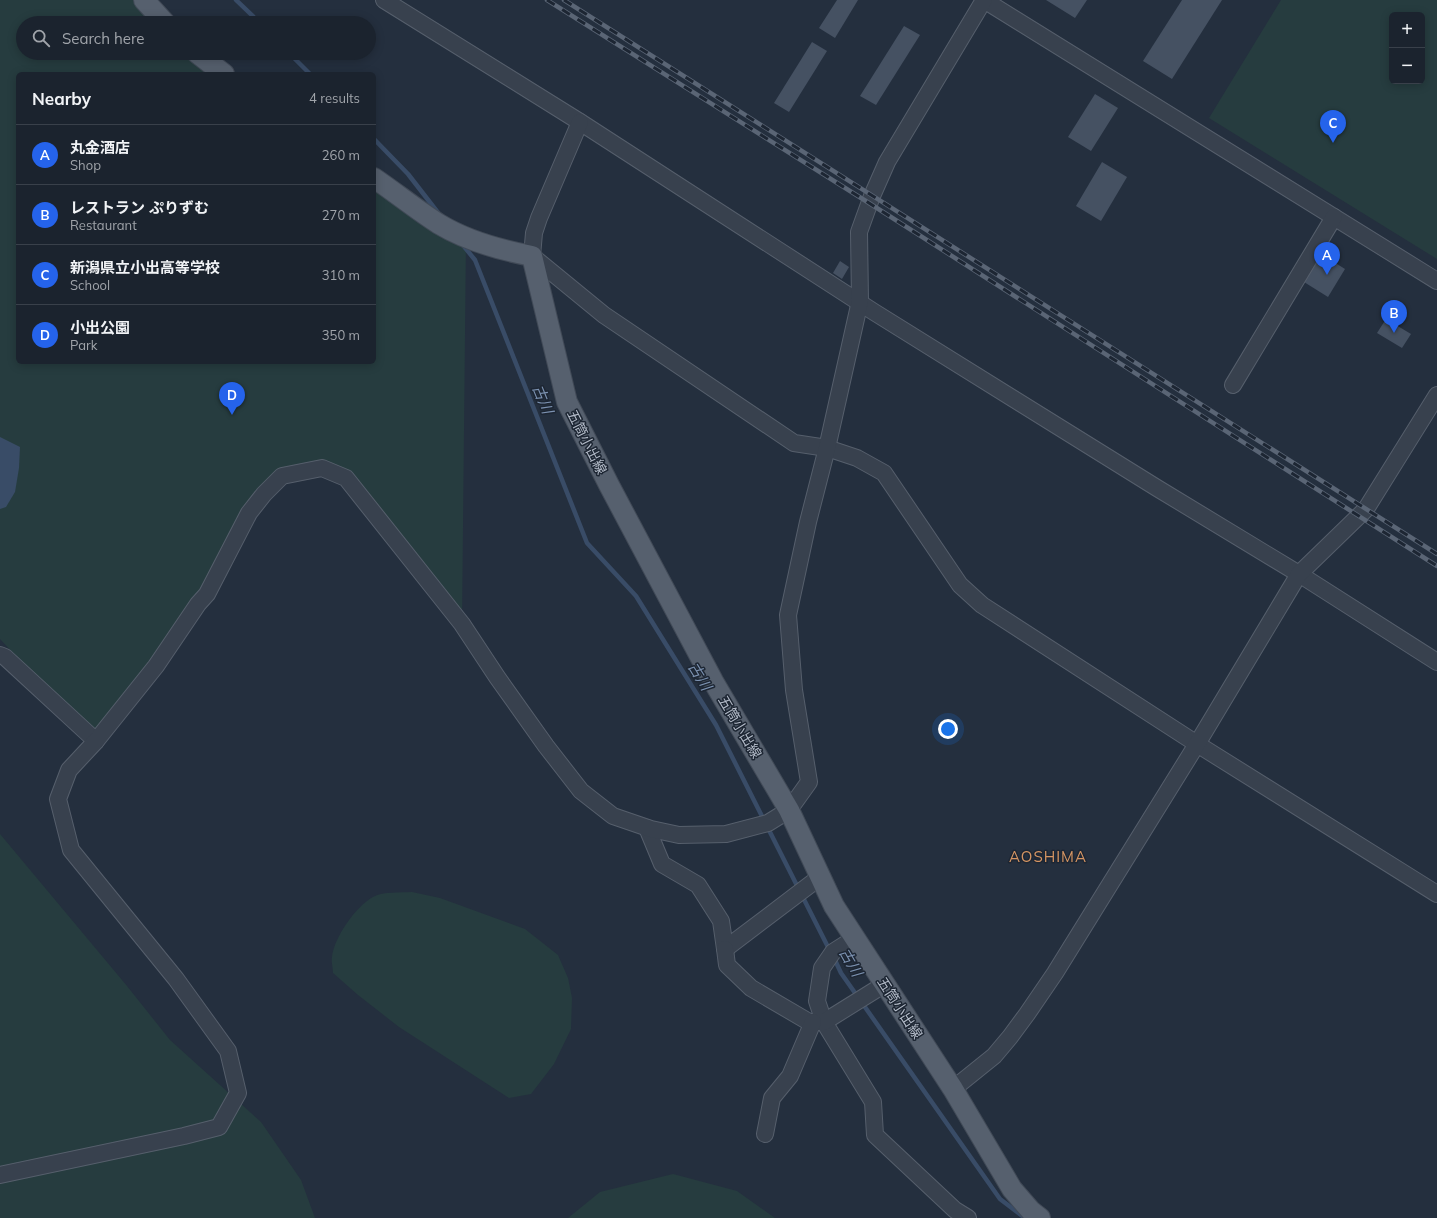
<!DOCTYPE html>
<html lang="en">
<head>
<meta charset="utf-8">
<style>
	:root { --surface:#1b232e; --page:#242b36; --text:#f1f3f6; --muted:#a0a4aa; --line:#39404a; --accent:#2563eb }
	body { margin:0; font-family:Mulish,"Noto Sans JP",sans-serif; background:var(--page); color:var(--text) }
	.controls { position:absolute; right:12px; top:12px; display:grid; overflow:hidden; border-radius:6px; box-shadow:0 2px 10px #0003 }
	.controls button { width:36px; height:36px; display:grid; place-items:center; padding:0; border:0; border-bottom:1px solid var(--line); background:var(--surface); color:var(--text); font:20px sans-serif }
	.you { position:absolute; left:948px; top:729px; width:14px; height:14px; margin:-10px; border:3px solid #fff; border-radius:50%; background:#1a73e8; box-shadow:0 0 0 6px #1a73e833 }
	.badge { display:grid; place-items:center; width:26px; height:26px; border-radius:50%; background:var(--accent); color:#fff; font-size:13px; font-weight:700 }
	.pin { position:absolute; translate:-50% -33px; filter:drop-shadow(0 1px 2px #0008) }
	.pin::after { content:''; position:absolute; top:21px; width:14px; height:12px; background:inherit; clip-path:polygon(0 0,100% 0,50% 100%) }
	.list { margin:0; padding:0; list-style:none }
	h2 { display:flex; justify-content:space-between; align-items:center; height:52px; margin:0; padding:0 16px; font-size:17px }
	h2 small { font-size:13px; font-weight:400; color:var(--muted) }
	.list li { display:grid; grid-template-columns:26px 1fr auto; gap:12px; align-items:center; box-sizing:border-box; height:60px; padding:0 16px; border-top:1px solid var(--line) }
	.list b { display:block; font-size:15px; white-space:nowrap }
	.list p { margin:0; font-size:13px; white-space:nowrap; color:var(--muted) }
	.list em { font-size:13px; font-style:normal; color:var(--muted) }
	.icon { flex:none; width:22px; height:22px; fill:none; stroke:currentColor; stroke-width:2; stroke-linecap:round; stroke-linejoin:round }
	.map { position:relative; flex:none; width:1437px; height:1218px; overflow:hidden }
	.search { position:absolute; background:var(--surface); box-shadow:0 2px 10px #0003; left:16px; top:16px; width:360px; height:44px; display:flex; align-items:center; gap:10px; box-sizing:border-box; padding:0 14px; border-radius:22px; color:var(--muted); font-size:15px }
	.panel { position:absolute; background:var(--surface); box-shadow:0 2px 10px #0003; left:16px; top:72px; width:360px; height:292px; border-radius:6px }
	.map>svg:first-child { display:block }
	.green { fill:#263c3f; fill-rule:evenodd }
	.water { fill:#394c67 }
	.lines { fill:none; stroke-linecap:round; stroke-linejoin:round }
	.stream { stroke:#394c67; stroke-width:4.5 }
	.building { fill:#455162 }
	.minor-casing { stroke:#565f6c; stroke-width:18 }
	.major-casing { stroke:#414a57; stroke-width:22 }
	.minor { stroke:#38414e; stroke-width:16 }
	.major { stroke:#56606e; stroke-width:20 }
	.rail-casing { stroke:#5a6575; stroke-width:4.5 }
	.rail { stroke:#1d2633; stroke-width:3; stroke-dasharray:9; stroke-linecap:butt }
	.labels { text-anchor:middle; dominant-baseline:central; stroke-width:3; stroke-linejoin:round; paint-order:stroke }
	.street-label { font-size:14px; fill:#b4bcc9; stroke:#1d2633 }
	.water-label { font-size:15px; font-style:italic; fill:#7c92b1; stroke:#1d2633 }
	.neighbourhood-label { font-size:15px; letter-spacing:1px; fill:#d59563; stroke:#1d2633 }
</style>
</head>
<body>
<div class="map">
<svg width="1437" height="1218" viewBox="0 0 1437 1218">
	<rect width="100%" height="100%" fill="#242f3e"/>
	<g class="green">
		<path d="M0 0H144L165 23H23V53H197L224 74H18V362H374V178L466 238 462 624 346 478 322 468 282 476 264 494 207 594 96 741 0 639Z"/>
		<path d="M1281 0H1437V259L1209 118ZM1392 15H1422V81H1392Z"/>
		<path d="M0 834 127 986 170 1040 261 1122 301 1180 315 1218H0Z"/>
		<path d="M412 892 440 898 525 929 558 955 568 978 572 998 571 1029 554 1064 531 1094 509 1098 399 1027 358 995 333 973C333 968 331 962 332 957 334 938 355 907 373 897 384 891 400 893 412 892Z"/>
		<path d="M673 1174 737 1191 775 1218H568L600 1192Z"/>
	</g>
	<path class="water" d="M0 437 20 447 19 468 15 492 6 507 0 509Z"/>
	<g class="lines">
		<g class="stream">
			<path d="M236 0 260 23"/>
			<path d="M289 53 310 74"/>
			<path d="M374 139 408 174 439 214"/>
			<path d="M462 244 475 260 587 543 636 596 716 725 830 951"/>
			<path d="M834 958 841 973 1000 1199 1025 1218"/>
		</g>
	</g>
	<g class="building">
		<path d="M837 0H858L835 38 819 28Z"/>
		<path d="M1046 0H1087L1075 18Z"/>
		<path d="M1182 0H1222L1172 79 1143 61Z"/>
		<path d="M904 26 920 35 876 105 860 96Z"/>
		<path d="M812 42 827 51 789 112 774 103Z"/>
		<path d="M1095 94 1118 108 1091 151 1068 137Z"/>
		<path d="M1102 162 1127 177 1101 221 1076 206Z"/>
		<path d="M1321 254 1345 269 1328 297 1304 282Z"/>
		<path d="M840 261 849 267 842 279 833 273Z"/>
		<path d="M1386 319 1411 334 1402 348 1377 333Z"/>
	</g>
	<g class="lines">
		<g class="minor-casing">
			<g id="minor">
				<path d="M384 0 580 122 874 312 1157 488 1299 574 1437 662"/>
				<path d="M984 0 1437 281"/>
				<path d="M580 122 539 218 534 233 532 256 604 315 794 443 827 448 857 458 884 473 960 585 982 605 1197 744 1437 894"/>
				<path d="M1233 385 1334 217"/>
				<path d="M0 655 5 657 96 741"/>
				<path d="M647 828 662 864 698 885 721 921 725 949 820 877"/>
				<path d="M855 938 833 952 822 968 817 1001 824 1022 873 1102 875 1135 955 1210 968 1218"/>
				<path d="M725 949 727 965 751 988 809 1022H824L885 984"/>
				<path d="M953 1089 994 1056 1010 1037 1027 1014 1055 973 1197 744 1299 574 1366 509 1437 395"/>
				<path d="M765 1134 772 1098 790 1076 813 1022"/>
				<path d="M0 1175 184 1136 219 1127 238 1093 228 1051 176 979 71 850 58 799 69 770 96 741 156 666 198 604 207 594 249 513 264 494 282 476 322 468 346 478 462 624 497 677 546 746 581 791 613 816 651 829 679 835 726 834 768 823 789 810 809 782 794 690 788 615 808 522 827 448 860 301 859 232 872 196 887 162 984 0"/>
			</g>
		</g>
		<g class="major-casing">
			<g id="major">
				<path d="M144 0 165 23"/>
				<path d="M197 53 224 74"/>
				<path d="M374 178C396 193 417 210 439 224 467 241 500 250 532 256L567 402 609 485 713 681 789 810 834 906 953 1089 1012 1189 1031 1211 1040 1218"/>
			</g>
		</g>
		<use href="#minor" class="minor"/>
		<use href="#major" class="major"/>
		<g class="rail-casing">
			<g id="rail">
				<path d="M547 0 869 203 1437 566"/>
				<path d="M564 0 1437 554"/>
			</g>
		</g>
		<use href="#rail" class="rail"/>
	</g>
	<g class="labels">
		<g class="street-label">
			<text transform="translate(587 442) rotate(63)">五筒小出線</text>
			<text transform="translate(740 727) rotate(59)">五筒小出線</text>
			<text transform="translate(900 1008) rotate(57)">五筒小出線</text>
		</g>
		<g class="water-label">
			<text transform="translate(543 399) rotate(68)">古川</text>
			<text transform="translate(700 676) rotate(58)">古川</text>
			<text transform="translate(851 962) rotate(60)">古川</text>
		</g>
		<g class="neighbourhood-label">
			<text x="1048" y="856">AOSHIMA</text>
		</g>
	</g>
</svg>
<div class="controls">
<button>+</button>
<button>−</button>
</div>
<div class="you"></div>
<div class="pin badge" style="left:1327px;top:275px">A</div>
<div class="pin badge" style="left:1394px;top:333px">B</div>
<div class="pin badge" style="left:1333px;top:143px">C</div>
<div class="pin badge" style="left:232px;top:415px">D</div>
<div class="search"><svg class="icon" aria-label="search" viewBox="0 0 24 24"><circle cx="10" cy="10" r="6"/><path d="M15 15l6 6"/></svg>Search here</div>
<section class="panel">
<h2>Nearby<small>4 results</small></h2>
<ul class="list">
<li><span class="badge">A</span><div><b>丸金酒店</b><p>Shop</p></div><em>260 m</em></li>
<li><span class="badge">B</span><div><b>レストラン ぷりずむ</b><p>Restaurant</p></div><em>270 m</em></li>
<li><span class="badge">C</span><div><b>新潟県立小出高等学校</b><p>School</p></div><em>310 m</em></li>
<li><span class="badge">D</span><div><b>小出公園</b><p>Park</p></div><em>350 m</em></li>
</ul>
</section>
</div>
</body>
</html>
